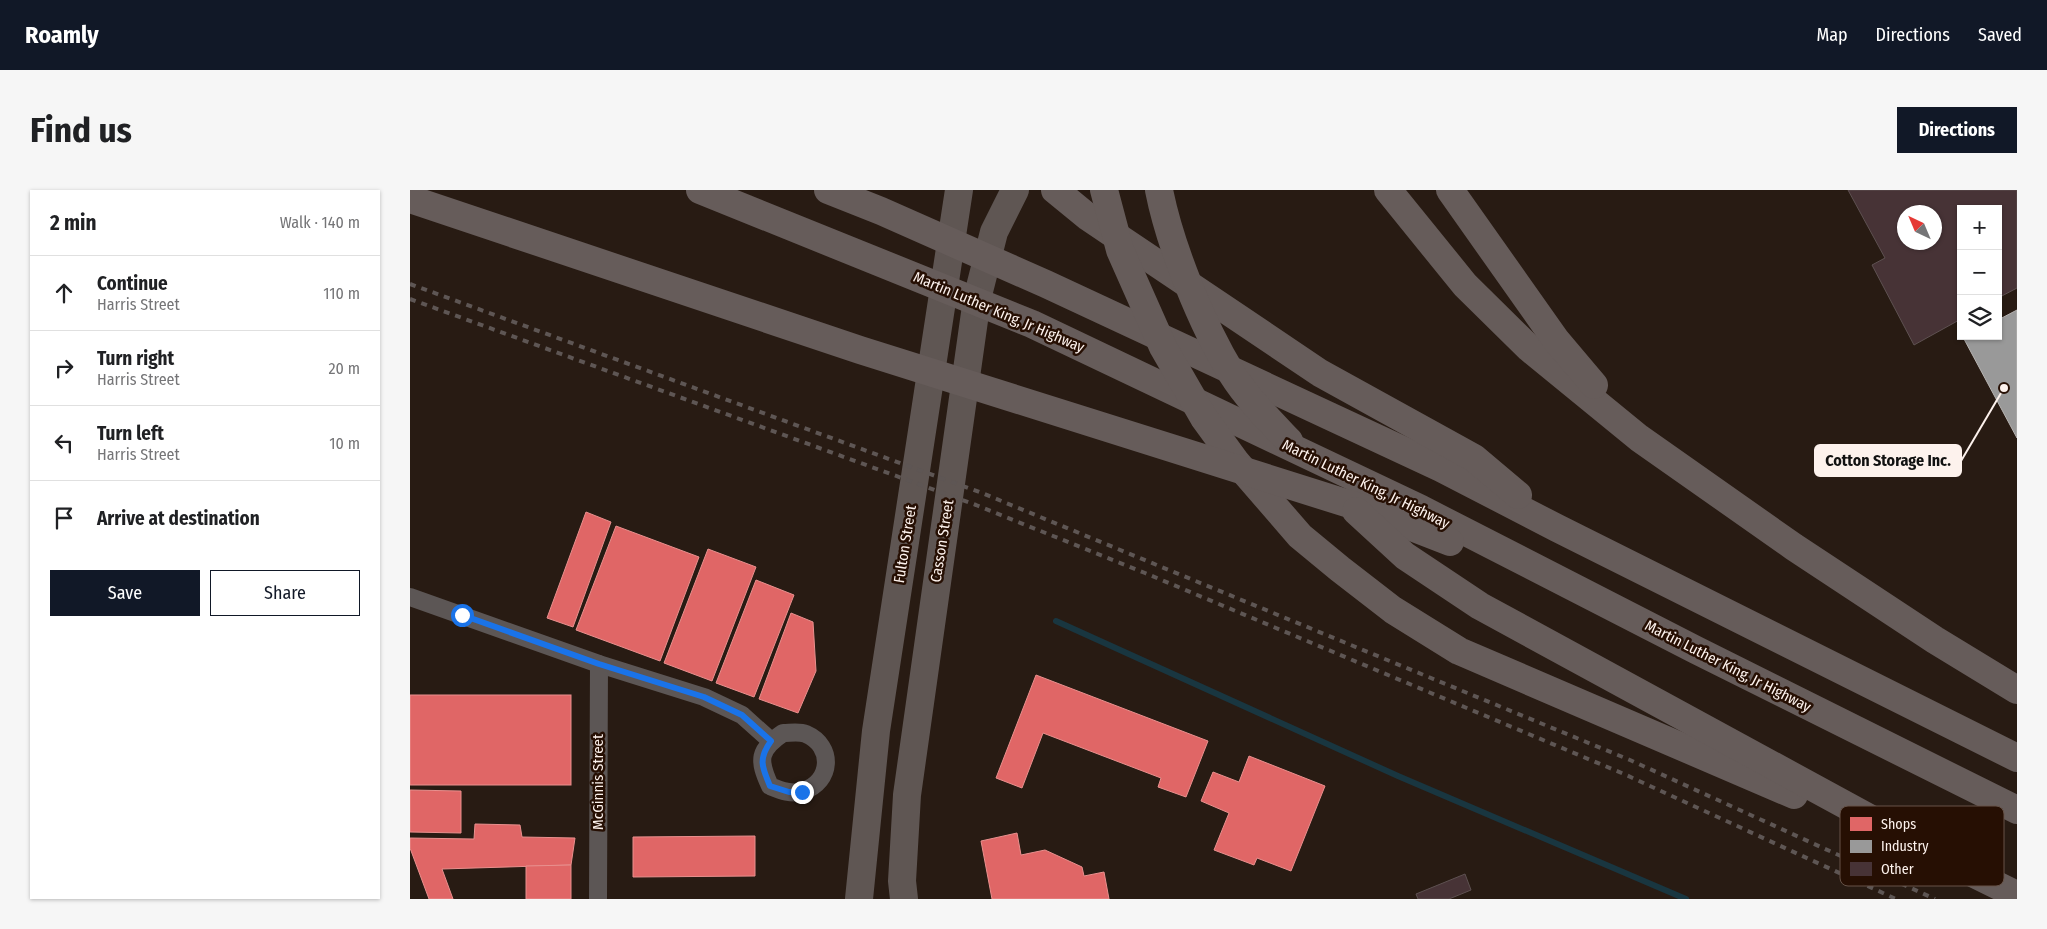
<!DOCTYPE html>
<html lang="en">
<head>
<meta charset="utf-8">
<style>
	:root { --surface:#fff; --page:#f6f6f6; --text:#202124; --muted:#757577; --line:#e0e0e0; --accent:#111827 }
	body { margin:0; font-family:"Fira Sans Condensed",sans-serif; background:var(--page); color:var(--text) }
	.controls { position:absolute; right:15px; top:15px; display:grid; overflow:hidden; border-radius:0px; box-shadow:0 1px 4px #0004 }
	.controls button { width:45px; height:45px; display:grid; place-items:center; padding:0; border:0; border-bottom:1px solid var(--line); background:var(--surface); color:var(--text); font:25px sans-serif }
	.compass { position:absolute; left:1487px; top:15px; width:45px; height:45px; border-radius:50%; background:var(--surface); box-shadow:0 1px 4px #0004; rotate:316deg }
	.stop { position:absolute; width:15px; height:15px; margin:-11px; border:4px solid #1a73e8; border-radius:50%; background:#fff }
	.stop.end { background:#1a73e8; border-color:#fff; box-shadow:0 1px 5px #0008 }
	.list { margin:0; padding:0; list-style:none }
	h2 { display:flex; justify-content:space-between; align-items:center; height:65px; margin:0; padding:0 20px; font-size:21px }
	h2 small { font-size:16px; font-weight:400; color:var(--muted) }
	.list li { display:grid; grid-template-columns:32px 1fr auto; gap:15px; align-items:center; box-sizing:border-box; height:75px; padding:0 20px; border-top:1px solid var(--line) }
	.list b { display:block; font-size:19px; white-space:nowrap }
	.list p { margin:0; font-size:16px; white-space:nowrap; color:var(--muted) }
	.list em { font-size:16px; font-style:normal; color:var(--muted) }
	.actions { display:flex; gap:10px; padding:15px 20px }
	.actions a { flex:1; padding:11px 0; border:1px solid var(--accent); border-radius:0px; text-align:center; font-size:18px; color:var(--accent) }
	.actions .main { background:var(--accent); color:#fff }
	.icon { flex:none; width:28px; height:28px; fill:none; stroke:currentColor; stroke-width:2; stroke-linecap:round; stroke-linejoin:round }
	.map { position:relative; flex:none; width:1607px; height:709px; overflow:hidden; border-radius:0px }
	header { display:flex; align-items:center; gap:30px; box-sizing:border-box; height:70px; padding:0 25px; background:var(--accent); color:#fff }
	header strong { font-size:24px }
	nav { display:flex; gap:28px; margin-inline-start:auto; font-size:18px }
	.intro { display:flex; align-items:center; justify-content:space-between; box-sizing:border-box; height:120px; padding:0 30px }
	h1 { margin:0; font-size:35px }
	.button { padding:12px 22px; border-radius:0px; background:var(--accent); color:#fff; font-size:18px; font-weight:700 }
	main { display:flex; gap:30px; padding:0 30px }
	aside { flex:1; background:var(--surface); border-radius:0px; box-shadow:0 1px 4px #0004 }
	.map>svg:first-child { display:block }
	.shops { fill:#e06666; stroke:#e9908e }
	.industry { fill:#999; stroke:#b7b4b2 }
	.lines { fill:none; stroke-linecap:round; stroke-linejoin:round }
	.stream { stroke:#193640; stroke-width:6 }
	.building { fill:#473336; stroke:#5e5151; fill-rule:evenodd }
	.street { stroke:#5c5655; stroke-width:18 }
	.primary { stroke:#5f5653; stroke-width:28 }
	.highway { stroke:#665c5a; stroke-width:28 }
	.rail { stroke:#5e5654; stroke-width:4; stroke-dasharray:6 6; stroke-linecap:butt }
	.route { stroke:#1a73e8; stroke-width:6 }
	.labels { text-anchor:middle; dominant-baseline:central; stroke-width:5; stroke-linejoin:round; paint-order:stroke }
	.street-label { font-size:15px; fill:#fdf2ed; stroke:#260f03 }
	.key { fill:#260f03; stroke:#665349; stroke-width:1 }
	.key-label { font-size:14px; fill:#fdf2ed }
	.leader { fill:none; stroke:#fdf2ed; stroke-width:2 }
	.callout-dot { fill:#fdf2ed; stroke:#260f03; stroke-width:2 }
	.callout { fill:#fdf2ed; stroke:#fdf2ed; stroke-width:2 }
	.callout-label { font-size:16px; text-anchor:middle; font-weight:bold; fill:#111 }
</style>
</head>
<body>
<header>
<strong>Roamly</strong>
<nav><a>Map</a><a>Directions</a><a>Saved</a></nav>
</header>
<div class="intro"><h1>Find us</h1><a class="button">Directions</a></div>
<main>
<aside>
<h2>2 min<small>Walk · 140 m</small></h2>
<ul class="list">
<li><svg class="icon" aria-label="ahead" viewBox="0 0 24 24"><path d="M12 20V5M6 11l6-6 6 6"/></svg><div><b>Continue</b><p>Harris Street</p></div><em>110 m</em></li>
<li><svg class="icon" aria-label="right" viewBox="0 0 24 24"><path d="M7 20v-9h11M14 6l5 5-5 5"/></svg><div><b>Turn right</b><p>Harris Street</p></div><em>20 m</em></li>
<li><svg class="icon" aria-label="left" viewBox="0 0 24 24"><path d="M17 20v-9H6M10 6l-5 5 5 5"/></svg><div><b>Turn left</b><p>Harris Street</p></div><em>10 m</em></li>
<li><svg class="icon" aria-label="arrive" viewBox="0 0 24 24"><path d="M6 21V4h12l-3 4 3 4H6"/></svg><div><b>Arrive at destination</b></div></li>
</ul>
<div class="actions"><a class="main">Save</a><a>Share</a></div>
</aside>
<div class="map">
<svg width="1607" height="709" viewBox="0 0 1607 709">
	<rect width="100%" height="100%" fill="#281b13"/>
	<g class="shops">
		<path d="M176 322 201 332 163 437 137 428Z"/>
		<path d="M206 336 289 367 250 471 166 440Z"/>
		<path d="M298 359 346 377 302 491 254 473Z"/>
		<path d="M346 390 384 405 344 507 306 493Z"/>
		<path d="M381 423 403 432 406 481 388 523 349 509Z"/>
		<path d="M626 485 798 551 776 607 748 597 751 588 633 543 612 598 586 588Z"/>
		<rect x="0" y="505" width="161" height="90"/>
		<path d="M839 566 915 596 881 681 847 668 844 675 804 660 819 623 791 611 803 582 829 592Z"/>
		<path d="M0 600 51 601V643L0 642Z"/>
		<path d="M65 634 110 635 112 647 165 648 161 675 32 679 43 709H19L0 658V648L64 649Z"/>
		<path d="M607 643 611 665 635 660 672 677 674 686 694 682 699 709H582L571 651Z"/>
		<path d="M345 646V686L223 687V647Z"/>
		<path d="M161 675V709H116V676Z"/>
	</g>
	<path class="industry" d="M1607 120V248L1554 149 1559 146H1588V130Z"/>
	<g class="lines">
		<path class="stream" d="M646 431 988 586 1276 709"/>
	</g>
	<g class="building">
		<path d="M1438 0H1607V98L1588 108V19H1551V129L1504 155 1462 75 1475 68ZM1494 22H1524V52H1494Z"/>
		<path d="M1055 684 1061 700 1039 709H1008L1006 704Z"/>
	</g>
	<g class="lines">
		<g class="street">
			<path d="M0 407 189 474 294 507 332 525 361 551"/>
			<path d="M373 543C380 543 389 541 396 544 424 556 422 592 393 601 382 605 370 600 360 596 348 570 348 560 373 543Z"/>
			<path d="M188 709 189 474"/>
		</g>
		<g class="primary">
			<path d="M449 709 466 541 549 0"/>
			<path d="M494 709 492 691 497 605 567 109 584 42 605 0"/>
		</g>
		<g class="highway">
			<path d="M290 0 622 134 1011 319 1286 460 1607 620"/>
			<path d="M418 0 471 21 636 94 1031 278 1147 338 1607 568"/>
			<path d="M645 0 678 27 910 183 1064 268 1108 305"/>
			<path d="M694 0 710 60 753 157 794 228 826 272 890 346 930 379 983 420 1049 461 1384 605"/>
			<path d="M749 0C760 56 792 135 822 184 837 208 859 230 879 251"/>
			<path d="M978 0 1055 95 1119 158 1229 248 1384 357 1525 450 1607 500"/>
			<path d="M1040 0 1146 150 1184 195"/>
			<path d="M0 9 450 160 955 319 1040 352"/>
			<path d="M946 321 995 366 1070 416 1542 673 1607 705"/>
		</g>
		<g class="rail">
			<path d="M0 94 572 303 1220 570 1525 709"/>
			<path d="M0 109 566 315 735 383 1214 584 1486 709"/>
		</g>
	</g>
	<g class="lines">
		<path class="route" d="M52 425 189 474 294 507 332 525 361 551C348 569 352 577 360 596L379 602H392"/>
	</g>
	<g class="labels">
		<g class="street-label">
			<text transform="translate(589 122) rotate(23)">Martin Luther King, Jr Highway</text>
			<text transform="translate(956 294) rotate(26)">Martin Luther King, Jr Highway</text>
			<text transform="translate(532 351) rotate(-81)">Casson Street</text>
			<text transform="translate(495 354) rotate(-81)">Fulton Street</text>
			<text transform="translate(1318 476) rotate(27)">Martin Luther King, Jr Highway</text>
			<text transform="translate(188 592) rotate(-90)">McGinnis Street</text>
		</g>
	</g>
	<rect x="1430" y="616" width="164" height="80" rx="8" class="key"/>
	<rect x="1440" y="627" width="22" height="14" fill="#e06666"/>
	<rect x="1440" y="650" width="22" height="13" fill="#999"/>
	<rect x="1440" y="672" width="22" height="14" fill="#473336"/>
	<g class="key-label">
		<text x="1471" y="639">Shops</text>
		<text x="1471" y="661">Industry</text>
		<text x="1471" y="684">Other</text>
	</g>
	<path class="leader" d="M1594 198L1551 271"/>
	<circle class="callout-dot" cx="1594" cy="198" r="5"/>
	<rect class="callout" x="1405" y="255" width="146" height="31" rx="5"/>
	<g class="callout-label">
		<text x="1478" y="276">Cotton Storage Inc.</text>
	</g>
</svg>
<div class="controls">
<button>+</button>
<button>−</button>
<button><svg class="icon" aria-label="layers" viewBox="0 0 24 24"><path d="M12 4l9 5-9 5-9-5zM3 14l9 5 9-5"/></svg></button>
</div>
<svg class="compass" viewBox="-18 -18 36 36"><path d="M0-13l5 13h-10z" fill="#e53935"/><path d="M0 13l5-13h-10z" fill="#757577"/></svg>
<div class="stop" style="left:52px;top:425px"></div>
<div class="stop end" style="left:392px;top:602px"></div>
</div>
</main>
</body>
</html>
